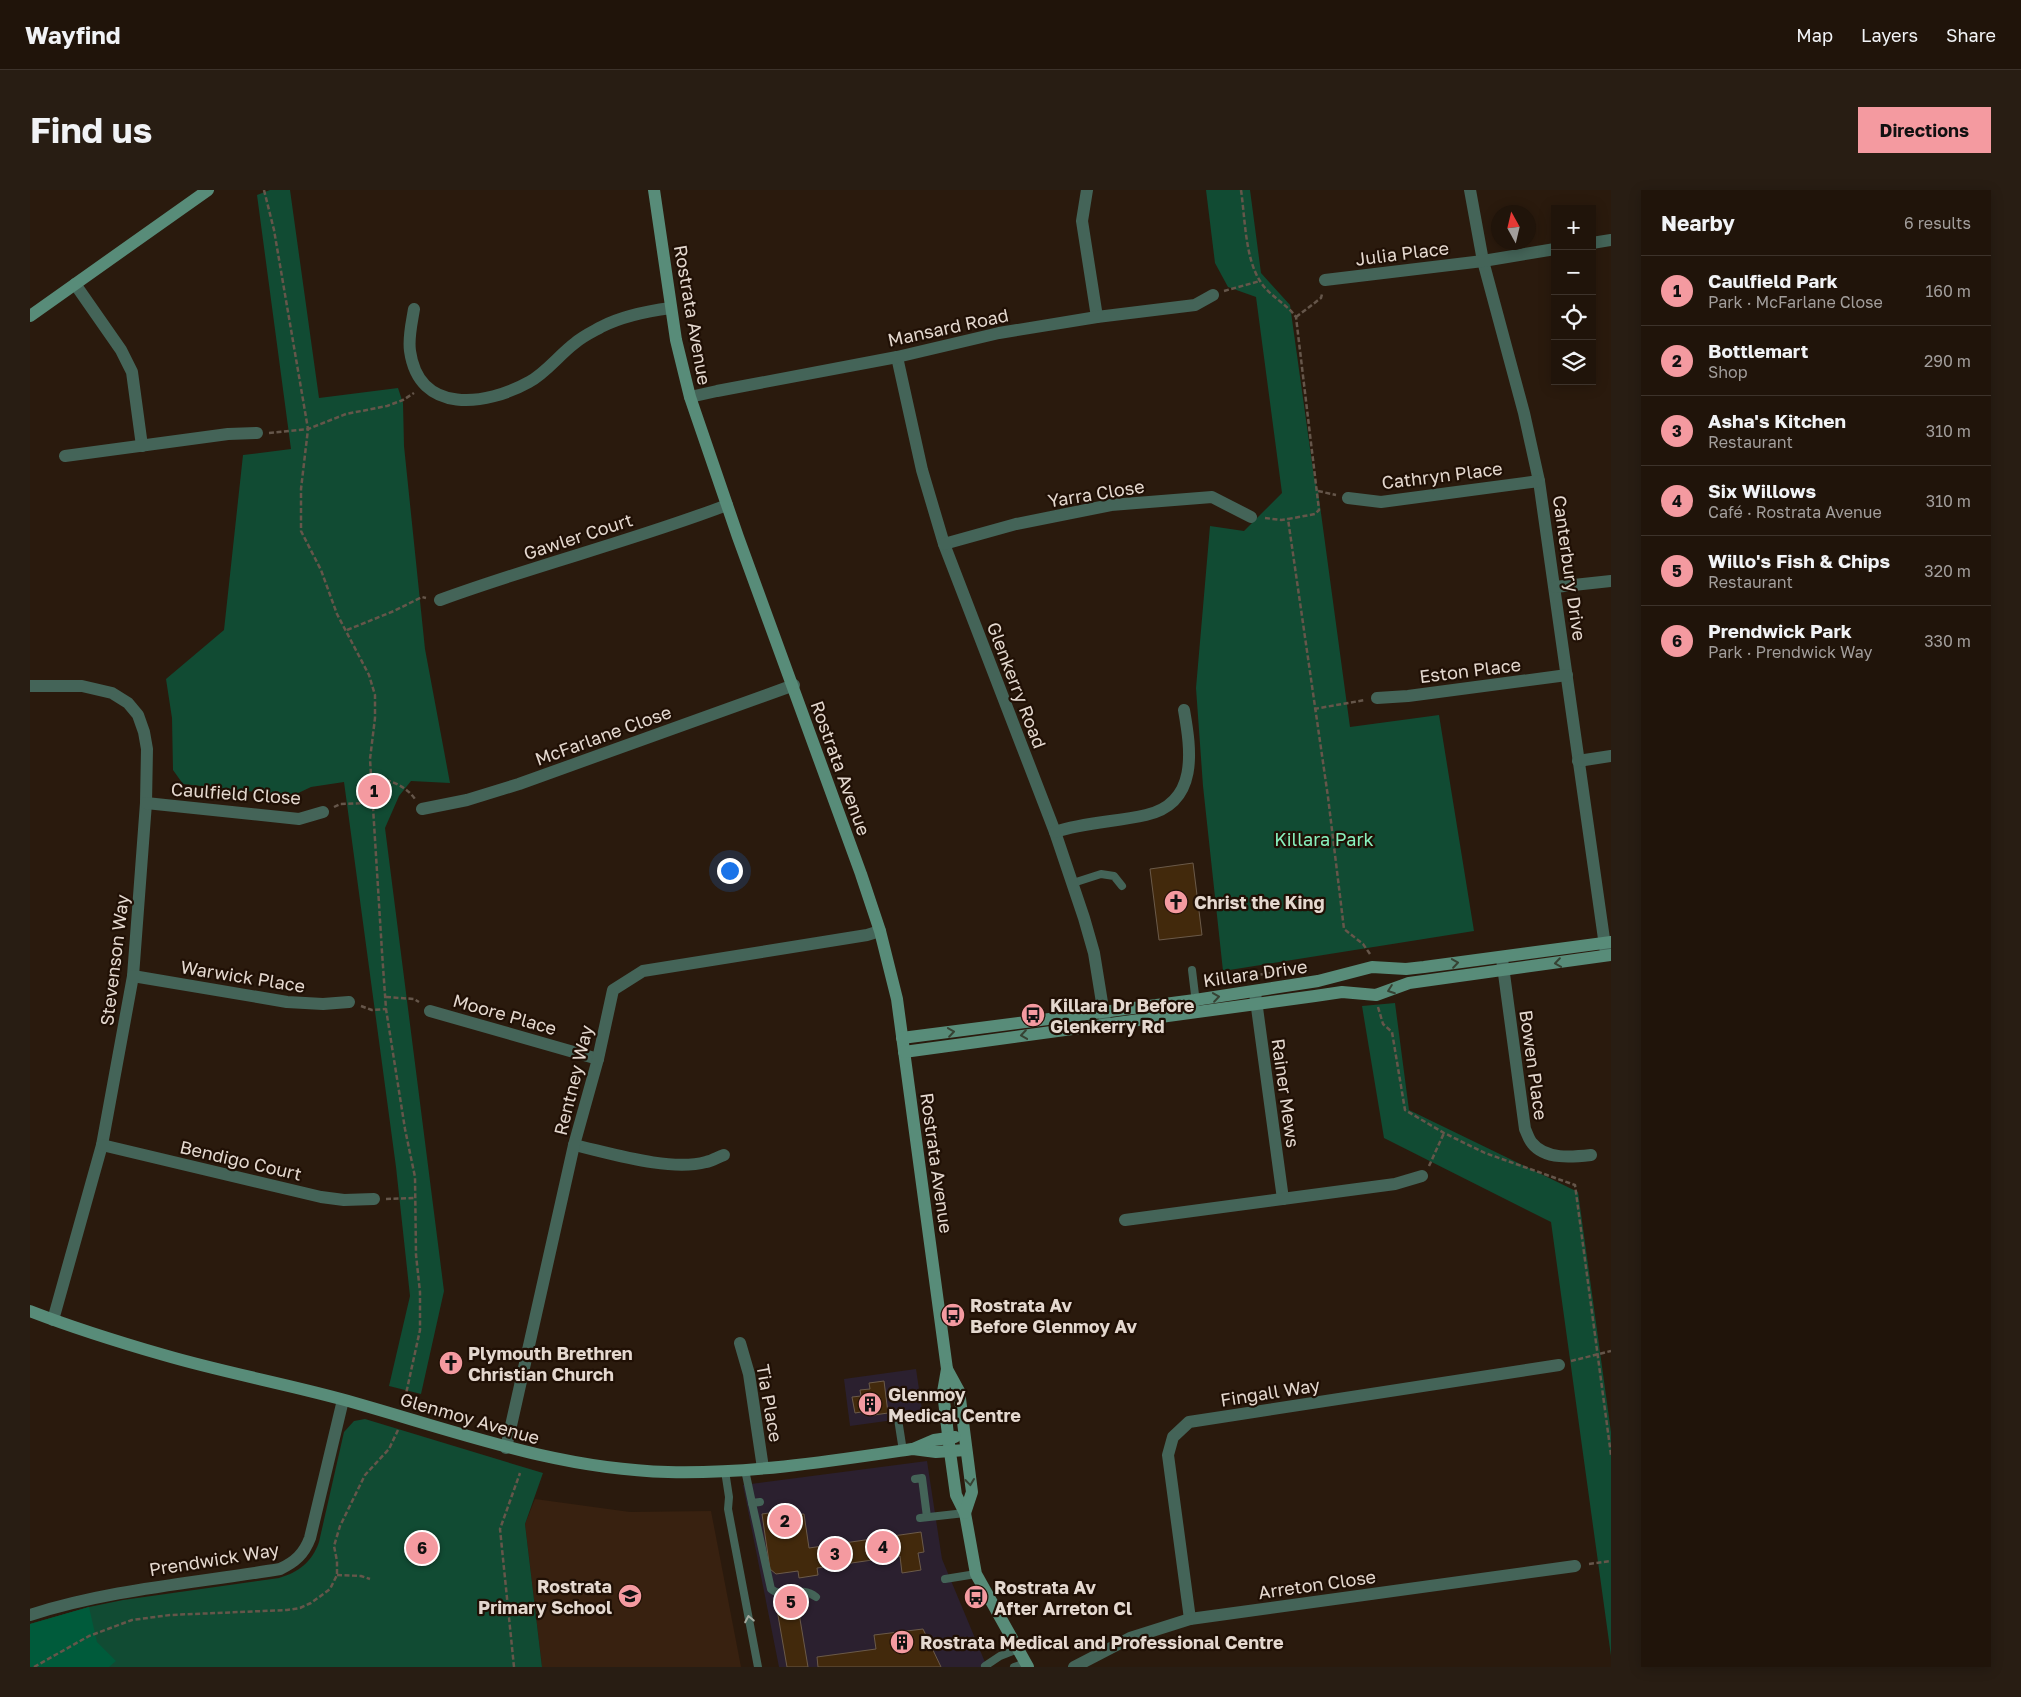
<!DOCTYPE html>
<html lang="en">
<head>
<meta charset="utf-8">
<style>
	:root { --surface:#20140a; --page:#281d13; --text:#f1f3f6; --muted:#a29e9c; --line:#3d332b; --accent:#f49aa0 }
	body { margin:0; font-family:"Golos Text",sans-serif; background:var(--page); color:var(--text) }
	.controls { position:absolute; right:15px; top:15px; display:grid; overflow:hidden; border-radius:0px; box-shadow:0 2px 12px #0003 }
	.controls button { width:45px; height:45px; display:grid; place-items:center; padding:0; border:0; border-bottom:1px solid var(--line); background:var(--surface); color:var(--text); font:25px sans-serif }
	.compass { position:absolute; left:1461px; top:15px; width:45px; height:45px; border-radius:50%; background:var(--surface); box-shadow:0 2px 12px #0003; rotate:352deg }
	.you { position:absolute; left:699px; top:680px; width:18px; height:18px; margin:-12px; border:4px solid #fff; border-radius:50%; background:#1a73e8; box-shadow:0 0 0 8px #1a73e833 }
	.badge { display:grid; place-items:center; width:32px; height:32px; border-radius:50%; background:var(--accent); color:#111; font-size:16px; font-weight:700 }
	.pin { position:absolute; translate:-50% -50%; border:2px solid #fff; box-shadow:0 1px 5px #0006 }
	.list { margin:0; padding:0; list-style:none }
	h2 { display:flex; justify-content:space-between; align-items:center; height:65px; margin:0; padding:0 20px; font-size:21px }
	h2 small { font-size:16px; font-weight:400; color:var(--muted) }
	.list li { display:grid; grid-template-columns:32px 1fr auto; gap:15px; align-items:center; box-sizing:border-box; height:70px; padding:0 20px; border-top:1px solid var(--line) }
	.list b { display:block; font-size:19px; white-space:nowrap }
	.list p { margin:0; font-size:16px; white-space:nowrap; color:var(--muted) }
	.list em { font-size:16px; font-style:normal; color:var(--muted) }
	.icon { flex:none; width:28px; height:28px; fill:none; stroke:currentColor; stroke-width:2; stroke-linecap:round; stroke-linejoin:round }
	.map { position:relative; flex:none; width:1581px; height:1477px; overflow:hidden; border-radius:0px }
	header { display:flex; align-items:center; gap:30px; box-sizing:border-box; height:70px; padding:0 25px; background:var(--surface); border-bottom:1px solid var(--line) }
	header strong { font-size:24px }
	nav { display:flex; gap:28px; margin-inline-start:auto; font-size:18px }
	.intro { display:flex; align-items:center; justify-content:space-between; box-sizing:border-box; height:120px; padding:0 30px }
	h1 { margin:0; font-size:35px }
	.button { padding:12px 22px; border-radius:0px; background:var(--accent); color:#111; font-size:18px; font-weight:700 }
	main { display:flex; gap:30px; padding:0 30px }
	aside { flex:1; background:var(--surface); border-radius:0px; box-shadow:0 2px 12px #0003 }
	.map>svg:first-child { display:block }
	.commercial { fill:#2b202f }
	.built { fill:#382110 }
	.green { fill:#114b33 }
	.forest { fill:#005b3b }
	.building { fill:#42290c; stroke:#6b5a49 }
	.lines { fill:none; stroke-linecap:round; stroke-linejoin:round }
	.path { stroke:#65564a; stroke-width:2.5; stroke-dasharray:5 2.5; stroke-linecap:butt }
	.lane { stroke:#446458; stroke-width:8 }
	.street { stroke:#446458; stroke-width:12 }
	.secondary { stroke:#588c79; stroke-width:12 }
	.oneway { stroke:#364233 }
	.oneway2 { stroke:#a4aa9f }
	.labels { text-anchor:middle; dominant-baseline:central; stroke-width:4.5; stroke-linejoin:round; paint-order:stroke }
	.street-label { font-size:18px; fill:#e4d8cf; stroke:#201005 }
	.park-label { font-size:18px; fill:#88f1be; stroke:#201005 }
	.poi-label { font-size:18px; font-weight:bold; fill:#e4d8cf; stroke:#201005; text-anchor:start }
</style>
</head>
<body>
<header>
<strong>Wayfind</strong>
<nav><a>Map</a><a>Layers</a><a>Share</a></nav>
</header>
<div class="intro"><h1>Find us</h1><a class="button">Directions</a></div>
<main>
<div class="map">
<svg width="1581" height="1477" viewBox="0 0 1581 1477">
	<rect width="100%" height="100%" fill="#2a1a0d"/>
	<g class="commercial">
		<path d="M886 1179 893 1226 820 1236 814 1189Z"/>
		<path d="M897 1271 912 1369 957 1477H749L713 1295Z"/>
	</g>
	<path class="built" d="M505 1309 600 1322 681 1321 711 1477H512L495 1334Z"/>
	<g class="green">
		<path d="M240 0H260L289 208 368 198 373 213 374 256 395 459 420 593 381 591 369 606 355 638 414 1101 391 1204 359 1196 380 1106 366 977 314 592 281 597 262 606 153 594 143 580 142 528 136 489 194 440 213 265 261 259 227 5Z"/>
		<path d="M1176 0H1220L1231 83 1260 115 1284 287 1288 301 1320 537 1409 525 1444 741 1193 781 1173 596 1166 498 1180 336 1214 341 1252 303 1226 107 1198 97 1185 73Z"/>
		<path d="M1365 813 1379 920 1548 1002 1581 1242V1466L1521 1032 1354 948 1332 816Z"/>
		<path d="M335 1229 513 1283 495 1334 512 1477H0V1434L59 1417 93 1410 249 1388C269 1382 282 1372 289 1352L314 1242 324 1231Z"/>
	</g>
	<path class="forest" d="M59 1417 67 1452 86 1471 79 1477H0V1434Z"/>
	<g class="building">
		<path d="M1163 673 1172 745 1129 750 1120 679Z"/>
		<path d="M854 1191 858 1223 844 1225 843 1220 825 1223 822 1207 831 1206 830 1200 840 1199 839 1193Z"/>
		<path d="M760 1320 761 1325 774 1324 779 1358 891 1342 894 1362 888 1363 891 1380 872 1383 870 1366 787 1378 788 1385 769 1388 768 1381 746 1384 740 1379 732 1324Z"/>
		<path d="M766 1405 778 1477H757L745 1408Z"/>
		<path d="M893 1439 911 1477H788L787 1467 846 1459 844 1445Z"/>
	</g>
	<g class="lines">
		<g class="path">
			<path d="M234 0 244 40 278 239 271 299V341L291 380 307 424 339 485 345 505V528L340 569 352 762 356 819 375 939 385 987 386 1065 390 1102V1140L374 1213"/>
			<path d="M1211 0C1215 27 1215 68 1230 91 1239 106 1256 113 1266 127L1289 320 1285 324 1258 329 1298 607 1314 739 1333 754 1340 764"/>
			<path d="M1194 101 1230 91"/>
			<path d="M1266 127 1291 108 1292 104"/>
			<path d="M239 243 278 239 316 224 357 216 373 210 384 203"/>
			<path d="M1288 301 1306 305"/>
			<path d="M1235 328 1251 330 1258 329"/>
			<path d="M317 440 364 421 392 407 396 408"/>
			<path d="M1284 519 1335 510"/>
			<path d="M341 588C358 588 376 596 385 609"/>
			<path d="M304 617 310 614 342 613"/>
			<path d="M1186 791 1255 781"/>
			<path d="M356 807 384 809 389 812"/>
			<path d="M331 816 342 820 356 819"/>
			<path d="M1348 817 1353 834 1362 842 1375 920 1414 943 1455 963 1545 995 1581 1265"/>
			<path d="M1399 976 1414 943"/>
			<path d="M356 1009 384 1008"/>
			<path d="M1541 1171 1581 1161"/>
			<path d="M1559 1374 1581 1371"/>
			<path d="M307 1385 331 1386 340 1389"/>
			<path d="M4 1477 59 1446 102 1430 140 1425 257 1420 270 1418 281 1413 300 1399 307 1385V1371L304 1356 310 1336 335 1285 359 1259 368 1240"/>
			<path d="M484 1477 470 1339 490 1283"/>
		</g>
		<g class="lane">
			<path d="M1043 693 1071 684 1084 686 1092 696"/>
			<path d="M1162 780 1166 813"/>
			<path d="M868 1229 873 1261"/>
			<path d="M715 1280 722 1313 730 1312"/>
			<path d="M695 1281 699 1307 698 1319 728 1477"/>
			<path d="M885 1289 892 1288 897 1327"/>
			<path d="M722 1313 741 1399C754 1410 770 1394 786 1407"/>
			<path d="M890 1328 935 1323"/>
			<path d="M915 1389 946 1384"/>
			<path d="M955 1476 970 1466 988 1459"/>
			<path d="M984 1477 996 1473"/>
		</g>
		<g class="street">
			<path d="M1057 0 1052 31 1067 127"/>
			<path d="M1440 0 1453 71 1494 223 1509 291 1576 763"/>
			<path d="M1562 53 1581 50"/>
			<path d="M1295 90 1453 71 1525 59"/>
			<path d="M45 94 91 160 102 182 112 256"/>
			<path d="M384 119C382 132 378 147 380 161 389 225 456 216 499 192 516 183 529 165 545 153 553 146 562 142 571 137 592 126 618 121 641 118"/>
			<path d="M867 167 892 280 914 354 1025 642 1054 728 1064 763 1075 831"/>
			<path d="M660 207 687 201 867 167 969 143 1067 127 1165 115 1183 105"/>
			<path d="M35 266 198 244 227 243"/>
			<path d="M1318 308 1351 312 1509 291"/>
			<path d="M914 354 986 334 1081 315 1182 307 1221 327"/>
			<path d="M1525 397 1581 391"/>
			<path d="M410 410C505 375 603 351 697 315"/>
			<path d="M0 496H52L82 503 98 513 108 525 114 542 117 559 116 613 103 786 72 955 23 1130"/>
			<path d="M1347 508 1378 506 1537 485"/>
			<path d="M1548 571 1581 566"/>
			<path d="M116 613 269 629 293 622"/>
			<path d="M392 619 437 610 489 594 764 495"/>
			<path d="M1025 642C1055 632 1085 632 1116 625 1169 613 1161 560 1154 520"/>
			<path d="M1472 769 1495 939C1497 943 1499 950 1502 953 1515 970 1543 967 1561 965"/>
			<path d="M103 786 257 812 293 814 319 812"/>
			<path d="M1225 803 1253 1009"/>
			<path d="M400 821 568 869"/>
			<path d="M72 955 291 1007 314 1010 344 1009"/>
			<path d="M544 955C580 963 640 982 676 972 682 971 688 967 694 965"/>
			<path d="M1095 1030 1365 994 1392 986"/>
			<path d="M710 1153 719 1184 733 1278"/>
			<path d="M476 1258 544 955 568 869 583 800 613 781 837 745 850 741"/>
			<path d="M0 1425C81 1399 166 1393 250 1379 265 1372 274 1364 280 1348L313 1210"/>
			<path d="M1160 1429 1138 1265 1143 1247 1159 1232 1529 1175"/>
			<path d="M1044 1477 1100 1448 1160 1429 1545 1376"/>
		</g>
		<g class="secondary">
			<path d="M624 0 646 150 660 207 708 347 831 684 850 741 867 809 917 1179 913 1202 920 1262 926 1305 935 1323 946 1384 998 1477"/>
			<path d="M0 126 178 0"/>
			<path d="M872 848 1165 810 1288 791 1342 777 1376 779 1394 777 1581 752"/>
			<path d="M874 862 1285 806 1312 802 1346 805 1379 793 1581 765"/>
			<path d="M0 1121C44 1138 89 1152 134 1165 192 1182 252 1193 311 1209 420 1239 523 1279 638 1282 720 1284 802 1271 883 1259L906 1262 936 1260"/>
			<path d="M917 1179 929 1201 942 1302 935 1323"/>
			<path d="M883 1259 904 1250 925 1247"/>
		</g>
	</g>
	<defs><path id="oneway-chevron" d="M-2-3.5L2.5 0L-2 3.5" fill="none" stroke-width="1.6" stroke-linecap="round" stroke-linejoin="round" transform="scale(1.25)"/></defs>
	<g class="oneway">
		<use href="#oneway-chevron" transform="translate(1425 773) rotate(-8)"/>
		<use href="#oneway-chevron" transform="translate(1528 773) rotate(172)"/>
		<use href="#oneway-chevron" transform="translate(1361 800) rotate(160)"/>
		<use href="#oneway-chevron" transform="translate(1186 807) rotate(-8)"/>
		<use href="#oneway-chevron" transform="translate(921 842) rotate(-8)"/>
		<use href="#oneway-chevron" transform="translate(994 845) rotate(172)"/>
		<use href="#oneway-chevron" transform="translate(940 1292) rotate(83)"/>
	</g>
	<use class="oneway2" href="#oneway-chevron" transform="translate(719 1429) rotate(-101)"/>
	<defs>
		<g id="church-disc" transform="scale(1.25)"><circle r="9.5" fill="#f49aa0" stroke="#201005"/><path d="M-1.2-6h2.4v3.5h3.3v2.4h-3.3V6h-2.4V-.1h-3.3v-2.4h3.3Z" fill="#111"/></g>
		<g id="bus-disc" transform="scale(1.25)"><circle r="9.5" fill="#f49aa0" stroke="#201005"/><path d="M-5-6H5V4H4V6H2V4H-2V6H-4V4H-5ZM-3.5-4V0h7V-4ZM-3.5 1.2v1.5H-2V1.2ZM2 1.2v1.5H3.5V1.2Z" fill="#111"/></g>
		<g id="building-disc" transform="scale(1.25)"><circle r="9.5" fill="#f49aa0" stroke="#201005"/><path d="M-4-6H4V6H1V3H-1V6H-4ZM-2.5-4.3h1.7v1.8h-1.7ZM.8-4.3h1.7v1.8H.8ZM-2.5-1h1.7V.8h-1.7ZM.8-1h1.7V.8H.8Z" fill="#111"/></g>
		<g id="school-disc" transform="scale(1.25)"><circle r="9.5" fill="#f49aa0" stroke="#201005"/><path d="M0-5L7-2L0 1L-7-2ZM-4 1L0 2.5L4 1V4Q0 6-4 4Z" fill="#111"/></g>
	</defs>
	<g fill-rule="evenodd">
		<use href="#church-disc" x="1146" y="712"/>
		<use href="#bus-disc" x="1003" y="825"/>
		<use href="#bus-disc" x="923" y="1125"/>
		<use href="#church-disc" x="421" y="1173"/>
		<use href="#building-disc" x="840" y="1214"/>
		<use href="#school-disc" x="600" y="1406"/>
		<use href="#bus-disc" x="946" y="1407"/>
		<use href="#building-disc" x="872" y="1452"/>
	</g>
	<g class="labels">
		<g class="street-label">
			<text transform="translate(1372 63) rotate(-7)">Julia Place</text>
			<text transform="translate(663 125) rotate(80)">Rostrata Avenue</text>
			<text transform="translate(918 137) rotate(-12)">Mansard Road</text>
			<text transform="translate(1412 285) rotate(-7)">Cathryn Place</text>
			<text transform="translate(1066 303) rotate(-9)">Yarra Close</text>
			<text transform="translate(548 346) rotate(-18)">Gawler Court</text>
			<text transform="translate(1540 378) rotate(82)">Canterbury Drive</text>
			<text transform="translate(1440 480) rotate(-7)">Eston Place</text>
			<text transform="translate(987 495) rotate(69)">Glenkerry Road</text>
			<text transform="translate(573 545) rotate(-20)">McFarlane Close</text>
			<text transform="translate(811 578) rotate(70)">Rostrata Avenue</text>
			<text transform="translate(206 603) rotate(4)">Caulfield Close</text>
			<text transform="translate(84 770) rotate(-83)">Stevenson Way</text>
			<text transform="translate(1225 783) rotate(-8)">Killara Drive</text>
			<text transform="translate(213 786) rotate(9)">Warwick Place</text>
			<text transform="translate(475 824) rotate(16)">Moore Place</text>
			<text transform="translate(1504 875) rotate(82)">Bowen Place</text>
			<text transform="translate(543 890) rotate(-76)">Rentney Way</text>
			<text transform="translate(1256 903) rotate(82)">Rainer Mews</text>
			<text transform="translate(211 970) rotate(13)">Bendigo Court</text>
			<text transform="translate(907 973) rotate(82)">Rostrata Avenue</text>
			<text transform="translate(1240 1202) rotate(-9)">Fingall Way</text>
			<text transform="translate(740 1213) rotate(80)">Tia Place</text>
			<text transform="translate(440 1228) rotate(16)">Glenmoy Avenue</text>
			<text transform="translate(184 1369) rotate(-9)">Prendwick Way</text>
			<text transform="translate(1287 1394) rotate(-8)">Arreton Close</text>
		</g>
		<g class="park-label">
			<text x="1294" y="649">Killara Park</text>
		</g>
		<g class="poi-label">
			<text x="1164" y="712">Christ the King</text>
			<text x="1020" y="815">Killara Dr Before<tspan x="1020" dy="21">Glenkerry Rd</tspan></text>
			<text x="940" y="1115">Rostrata Av<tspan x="940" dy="21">Before Glenmoy Av</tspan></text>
			<text x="438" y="1163">Plymouth Brethren<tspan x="438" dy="21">Christian Church</tspan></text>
			<text x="858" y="1204">Glenmoy<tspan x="858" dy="21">Medical Centre</tspan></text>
			<text x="582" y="1396" text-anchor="end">Rostrata<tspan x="582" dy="21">Primary School</tspan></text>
			<text x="964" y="1397">Rostrata Av<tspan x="964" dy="21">After Arreton Cl</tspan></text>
			<text x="890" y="1452">Rostrata Medical and Professional Centre</text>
		</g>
	</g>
</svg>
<div class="controls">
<button>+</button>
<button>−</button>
<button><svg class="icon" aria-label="locate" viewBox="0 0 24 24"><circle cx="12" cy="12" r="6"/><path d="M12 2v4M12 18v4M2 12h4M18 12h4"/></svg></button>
<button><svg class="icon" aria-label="layers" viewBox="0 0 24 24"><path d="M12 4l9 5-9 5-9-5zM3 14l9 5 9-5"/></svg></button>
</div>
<svg class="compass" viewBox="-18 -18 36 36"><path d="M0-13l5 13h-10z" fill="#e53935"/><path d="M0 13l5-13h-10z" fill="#a29e9c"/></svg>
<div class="you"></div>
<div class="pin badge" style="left:344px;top:601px">1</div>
<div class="pin badge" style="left:755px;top:1331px">2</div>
<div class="pin badge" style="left:805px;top:1364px">3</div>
<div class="pin badge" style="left:853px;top:1357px">4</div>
<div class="pin badge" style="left:761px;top:1412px">5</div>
<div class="pin badge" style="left:392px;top:1358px">6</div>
</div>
<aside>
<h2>Nearby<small>6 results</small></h2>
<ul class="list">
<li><span class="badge">1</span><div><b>Caulfield Park</b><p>Park · McFarlane Close</p></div><em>160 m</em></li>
<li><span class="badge">2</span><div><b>Bottlemart</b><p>Shop</p></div><em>290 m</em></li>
<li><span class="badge">3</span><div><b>Asha's Kitchen</b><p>Restaurant</p></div><em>310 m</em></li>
<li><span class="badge">4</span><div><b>Six Willows</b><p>Café · Rostrata Avenue</p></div><em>310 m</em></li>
<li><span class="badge">5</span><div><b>Willo's Fish &amp; Chips</b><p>Restaurant</p></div><em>320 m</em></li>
<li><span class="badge">6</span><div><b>Prendwick Park</b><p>Park · Prendwick Way</p></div><em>330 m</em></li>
</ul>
</aside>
</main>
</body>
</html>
